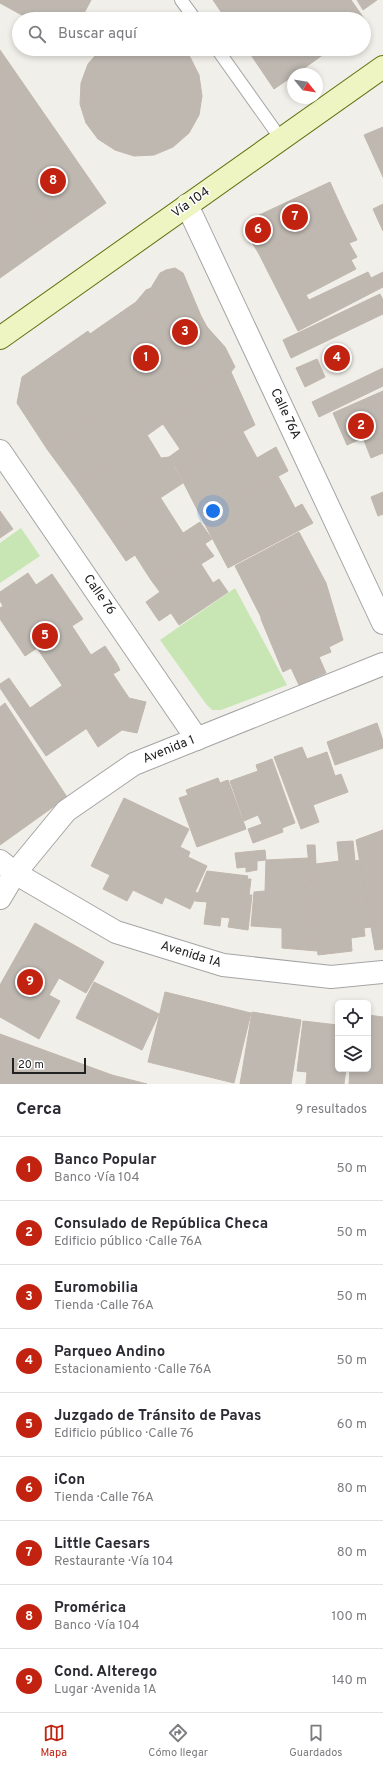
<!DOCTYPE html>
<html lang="es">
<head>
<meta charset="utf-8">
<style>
	:root { --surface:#fff; --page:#f2f2f3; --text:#2b2b33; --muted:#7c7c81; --line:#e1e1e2; --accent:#c22210 }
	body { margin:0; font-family:Overpass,sans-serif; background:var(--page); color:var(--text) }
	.controls { position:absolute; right:12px; bottom:12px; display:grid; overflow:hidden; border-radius:6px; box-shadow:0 2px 6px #0003 }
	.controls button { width:36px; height:36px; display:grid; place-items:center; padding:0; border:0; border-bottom:1px solid var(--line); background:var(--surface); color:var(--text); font:20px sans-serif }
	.compass { position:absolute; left:287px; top:68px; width:36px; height:36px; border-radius:50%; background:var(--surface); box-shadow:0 2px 6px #0003; rotate:120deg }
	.scale { position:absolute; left:12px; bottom:10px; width:74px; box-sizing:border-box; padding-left:4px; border:2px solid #212121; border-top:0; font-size:11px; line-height:14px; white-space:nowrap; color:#212121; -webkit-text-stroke:3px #fff; paint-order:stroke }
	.you { position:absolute; left:213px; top:511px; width:14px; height:14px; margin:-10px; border:3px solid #fff; border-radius:50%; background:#1a73e8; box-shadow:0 0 0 6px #1a73e833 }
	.badge { display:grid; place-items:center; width:26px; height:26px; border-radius:50%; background:var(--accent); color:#fff; font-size:13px; font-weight:700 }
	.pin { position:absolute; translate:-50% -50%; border:2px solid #fff; box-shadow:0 1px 4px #0006 }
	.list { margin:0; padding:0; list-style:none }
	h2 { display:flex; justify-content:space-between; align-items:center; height:52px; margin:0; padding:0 16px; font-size:17px }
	h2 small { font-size:13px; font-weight:400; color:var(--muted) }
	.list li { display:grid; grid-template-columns:26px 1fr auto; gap:12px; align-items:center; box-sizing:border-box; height:64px; padding:0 16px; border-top:1px solid var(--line) }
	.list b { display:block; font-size:15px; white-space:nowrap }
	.list p { margin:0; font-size:13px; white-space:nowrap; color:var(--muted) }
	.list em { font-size:13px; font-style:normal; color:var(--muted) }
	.icon { flex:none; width:22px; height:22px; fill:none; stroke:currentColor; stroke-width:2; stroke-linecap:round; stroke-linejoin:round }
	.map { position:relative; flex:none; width:383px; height:1084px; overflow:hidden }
	.search { position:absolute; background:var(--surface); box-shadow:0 2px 6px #0003; left:12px; right:12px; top:12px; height:44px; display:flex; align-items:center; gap:10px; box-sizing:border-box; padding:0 14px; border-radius:22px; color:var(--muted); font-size:15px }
	.sheet { height:628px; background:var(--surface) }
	nav { display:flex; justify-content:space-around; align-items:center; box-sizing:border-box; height:56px; border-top:1px solid var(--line); background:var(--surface); font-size:11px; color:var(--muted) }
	nav a { display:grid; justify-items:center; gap:2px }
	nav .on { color:var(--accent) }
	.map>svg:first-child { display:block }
	.grass { fill:#c7e6b3 }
	.building { fill:#beb8b1; stroke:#c1b7ac }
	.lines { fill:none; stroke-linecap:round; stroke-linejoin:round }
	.lane-casing { stroke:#a5a5a5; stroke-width:14 }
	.street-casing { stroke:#a5a5a5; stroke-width:24 }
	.secondary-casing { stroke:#5d720e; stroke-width:24 }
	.lane { stroke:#fff; stroke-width:12 }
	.street { stroke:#fff; stroke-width:22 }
	.secondary { stroke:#eef5c2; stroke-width:22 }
	.labels { text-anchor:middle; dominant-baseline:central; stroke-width:3; stroke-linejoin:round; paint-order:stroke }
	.street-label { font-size:13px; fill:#212121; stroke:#fff }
</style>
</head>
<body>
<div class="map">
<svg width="383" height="1084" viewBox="0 0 383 1084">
	<rect width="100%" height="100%" fill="#f1efe9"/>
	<g class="grass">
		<path d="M21 528 40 556 0 583V543Z"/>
		<path d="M235 588 287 685 221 710H212L206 704 160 640Z"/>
	</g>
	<g class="building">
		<path d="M0 0H91L81 19H29L0 3Z"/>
		<path d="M213 0H351L368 24 364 26V19H226Z"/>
		<path d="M357 0H377L363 10Z"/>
		<path d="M101 49H181L190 57 199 75 202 96 199 115 189 133 173 147 154 155 134 156 115 150 98 139 86 123 80 104 81 83 88 64Z"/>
		<path d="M247 49H331L296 74H293V76L274 89Z"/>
		<path d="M0 50 27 89 0 108Z"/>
		<path d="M27 89 106 203 55 239 0 159V108Z"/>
		<path d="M383 127V177L364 135Z"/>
		<path d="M0 159 55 239 0 278Z"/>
		<path d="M330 182 343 211 259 254 247 234 255 217Z"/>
		<path d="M383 204V231L373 209Z"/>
		<path d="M343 211 357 240 349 243 357 257 351 260 356 269 306 295 309 300 368 272 371 278 383 272V287L298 331 259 254Z"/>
		<path d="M175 268 183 273 201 316 207 327 225 347 235 367 231 372 199 392 136 302 146 290 151 288 160 273 166 270Z"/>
		<path d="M380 294 383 300V314L291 358 283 340Z"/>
		<path d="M136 302 202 397 163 424 136 388 97 329Z"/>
		<path d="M97 329 136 388 47 449 17 403 22 377 88 331 90 334Z"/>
		<path d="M317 359 325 377 305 387 296 368Z"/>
		<path d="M383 368V386L319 417 312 402Z"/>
		<path d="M231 372 255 425 176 468 169 457 180 449 163 424 202 397 199 392Z"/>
		<path d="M136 388 163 424 75 487 47 449Z"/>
		<path d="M383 391V453L371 458 363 438 347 445 333 413Z"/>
		<path d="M243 432 257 458 276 447 288 471 201 517 176 468Z"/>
		<path d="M147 435 161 458 169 457 183 483 107 533 75 487Z"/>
		<path d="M278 476 295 508 302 504 313 523 228 568 201 517Z"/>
		<path d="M383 492V514L378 516 371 497Z"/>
		<path d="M160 497 183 533 200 522 212 539 151 580 135 555 126 561 107 533Z"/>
		<path d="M0 511 13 529 0 538Z"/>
		<path d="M299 532 326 583 261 617 235 566Z"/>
		<path d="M205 544 214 556 201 564 213 583 219 579 228 592 179 625 171 613 159 621 146 602 160 592 151 580Z"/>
		<path d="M28 573 36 585 52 574 83 619 72 626 91 655 105 646 117 664 70 697 37 648 25 656 0 619V608L3 606 0 601V592Z"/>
		<path d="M326 583 343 640 329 647 331 652 319 657 326 673 299 685 291 668 283 672 261 619V617Z"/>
		<path d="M117 664 120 670 113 674 129 698 146 702 137 733 122 730 98 747 86 728 90 726 70 697Z"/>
		<path d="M9 678 30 708 63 685 90 726 46 756 0 688V684Z"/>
		<path d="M5 703 67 797 0 845V707Z"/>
		<path d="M377 723 383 741V748L335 765 327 742Z"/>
		<path d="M302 747 307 759 327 752 335 776 341 774 348 792 313 805 319 822 301 829 274 757Z"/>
		<path d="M272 759 295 823 282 828 283 832 253 843 248 829 262 824 258 815 244 821 230 781 258 771 256 765Z"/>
		<path d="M218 778 220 783 228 780 246 829 197 847 179 798 188 795 186 790Z"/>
		<path d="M124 798 189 829 180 847 190 852 188 857 207 866 195 892 198 893 190 909 165 897 162 904 133 890 127 901 103 889 110 875 91 866Z"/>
		<path d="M383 830V949L375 950 356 840Z"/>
		<path d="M353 841 355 861 360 860 371 927 364 928 365 936 351 938 352 951 318 955 307 845H315L316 864 339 861 337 842Z"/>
		<path d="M265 850 266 860 257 861V870L246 872V867L237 868 235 853Z"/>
		<path d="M308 858 317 951 282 948V928L251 926 254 892 265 891 266 860Z"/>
		<path d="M207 871 248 876 247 879H251L249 895H252L248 930 228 927 230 918 221 917 220 926 204 924 207 902 195 901Z"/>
		<path d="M35 923 104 962 86 993 59 978 49 995 60 1001 39 1039 0 1017V985Z"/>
		<path d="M94 982 159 1014 142 1050 76 1018Z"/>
		<path d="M165 992 251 1013 234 1083 148 1062Z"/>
		<path d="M252 1012 301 1020 291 1084H240Z"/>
		<path d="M368 1015 383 1017V1084H349L350 1069H368Z"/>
		<path d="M303 1021 338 1025V1069H346L344 1084H306L307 1072 297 1071Z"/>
		<path d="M0 1034 112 1075 109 1084H0Z"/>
		<path d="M112 1075 147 1084H109Z"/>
	</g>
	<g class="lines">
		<g class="lane-casing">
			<g id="lane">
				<path d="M181 0 195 19"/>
				<path d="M217 49 281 139"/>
			</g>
		</g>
		<g class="street-casing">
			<g id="street">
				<path d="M187 205 383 623"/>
				<path d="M0 451 197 739"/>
				<path d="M0 861 15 873 116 932 223 965 331 977 383 972"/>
				<path d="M0 898 15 873 66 811 134 764 383 664"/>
			</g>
		</g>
		<g class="secondary-casing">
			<path id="secondary" d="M0 338 383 67"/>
		</g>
		<use href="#lane" class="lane"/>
		<use href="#street" class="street"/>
		<use href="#secondary" class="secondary"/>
	</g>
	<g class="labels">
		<g class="street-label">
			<text transform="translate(191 203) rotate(-35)">Vía 104</text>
			<text transform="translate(285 414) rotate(65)">Calle 76A</text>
			<text transform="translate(99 595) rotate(55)">Calle 76</text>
			<text transform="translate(169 750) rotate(-22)">Avenida 1</text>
			<text transform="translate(191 955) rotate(17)">Avenida 1A</text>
		</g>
	</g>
</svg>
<div class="controls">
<button><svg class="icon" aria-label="locate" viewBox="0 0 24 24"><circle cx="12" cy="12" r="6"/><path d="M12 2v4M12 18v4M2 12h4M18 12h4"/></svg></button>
<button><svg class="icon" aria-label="layers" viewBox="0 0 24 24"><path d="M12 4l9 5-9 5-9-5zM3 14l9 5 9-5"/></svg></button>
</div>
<svg class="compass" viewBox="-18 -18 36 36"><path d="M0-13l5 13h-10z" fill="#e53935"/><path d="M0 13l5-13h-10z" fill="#7c7c81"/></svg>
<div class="scale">20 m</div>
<div class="you"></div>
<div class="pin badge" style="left:146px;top:358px">1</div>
<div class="pin badge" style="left:361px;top:426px">2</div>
<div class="pin badge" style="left:185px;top:332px">3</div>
<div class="pin badge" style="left:337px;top:358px">4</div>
<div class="pin badge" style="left:45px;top:636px">5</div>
<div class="pin badge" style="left:258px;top:230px">6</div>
<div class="pin badge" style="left:295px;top:217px">7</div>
<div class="pin badge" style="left:53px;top:181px">8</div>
<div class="pin badge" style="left:30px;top:982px">9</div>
<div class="search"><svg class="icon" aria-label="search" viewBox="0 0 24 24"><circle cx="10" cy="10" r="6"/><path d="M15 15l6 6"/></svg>Buscar aquí</div>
</div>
<section class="sheet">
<h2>Cerca<small>9 resultados</small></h2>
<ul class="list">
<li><span class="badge">1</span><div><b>Banco Popular</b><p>Banco · Vía 104</p></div><em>50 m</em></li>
<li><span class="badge">2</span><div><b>Consulado de República Checa</b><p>Edificio público · Calle 76A</p></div><em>50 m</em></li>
<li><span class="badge">3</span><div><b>Euromobilia</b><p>Tienda · Calle 76A</p></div><em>50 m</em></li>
<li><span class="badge">4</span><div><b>Parqueo Andino</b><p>Estacionamiento · Calle 76A</p></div><em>50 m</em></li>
<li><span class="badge">5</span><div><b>Juzgado de Tránsito de Pavas</b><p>Edificio público · Calle 76</p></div><em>60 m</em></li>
<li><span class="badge">6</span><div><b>iCon</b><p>Tienda · Calle 76A</p></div><em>80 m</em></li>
<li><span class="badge">7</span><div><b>Little Caesars</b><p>Restaurante · Vía 104</p></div><em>80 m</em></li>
<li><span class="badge">8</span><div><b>Promérica</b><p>Banco · Vía 104</p></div><em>100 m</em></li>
<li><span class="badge">9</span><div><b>Cond. Alterego</b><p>Lugar · Avenida 1A</p></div><em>140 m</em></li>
</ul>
</section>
<nav>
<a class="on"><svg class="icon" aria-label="map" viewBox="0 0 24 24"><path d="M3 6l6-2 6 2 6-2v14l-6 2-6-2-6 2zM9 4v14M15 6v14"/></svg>Mapa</a>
<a><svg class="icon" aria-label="directions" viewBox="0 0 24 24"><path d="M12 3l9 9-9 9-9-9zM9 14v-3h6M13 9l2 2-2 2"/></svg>Cómo llegar</a>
<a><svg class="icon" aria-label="saved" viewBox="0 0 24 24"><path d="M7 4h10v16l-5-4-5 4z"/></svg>Guardados</a>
</nav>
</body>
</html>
